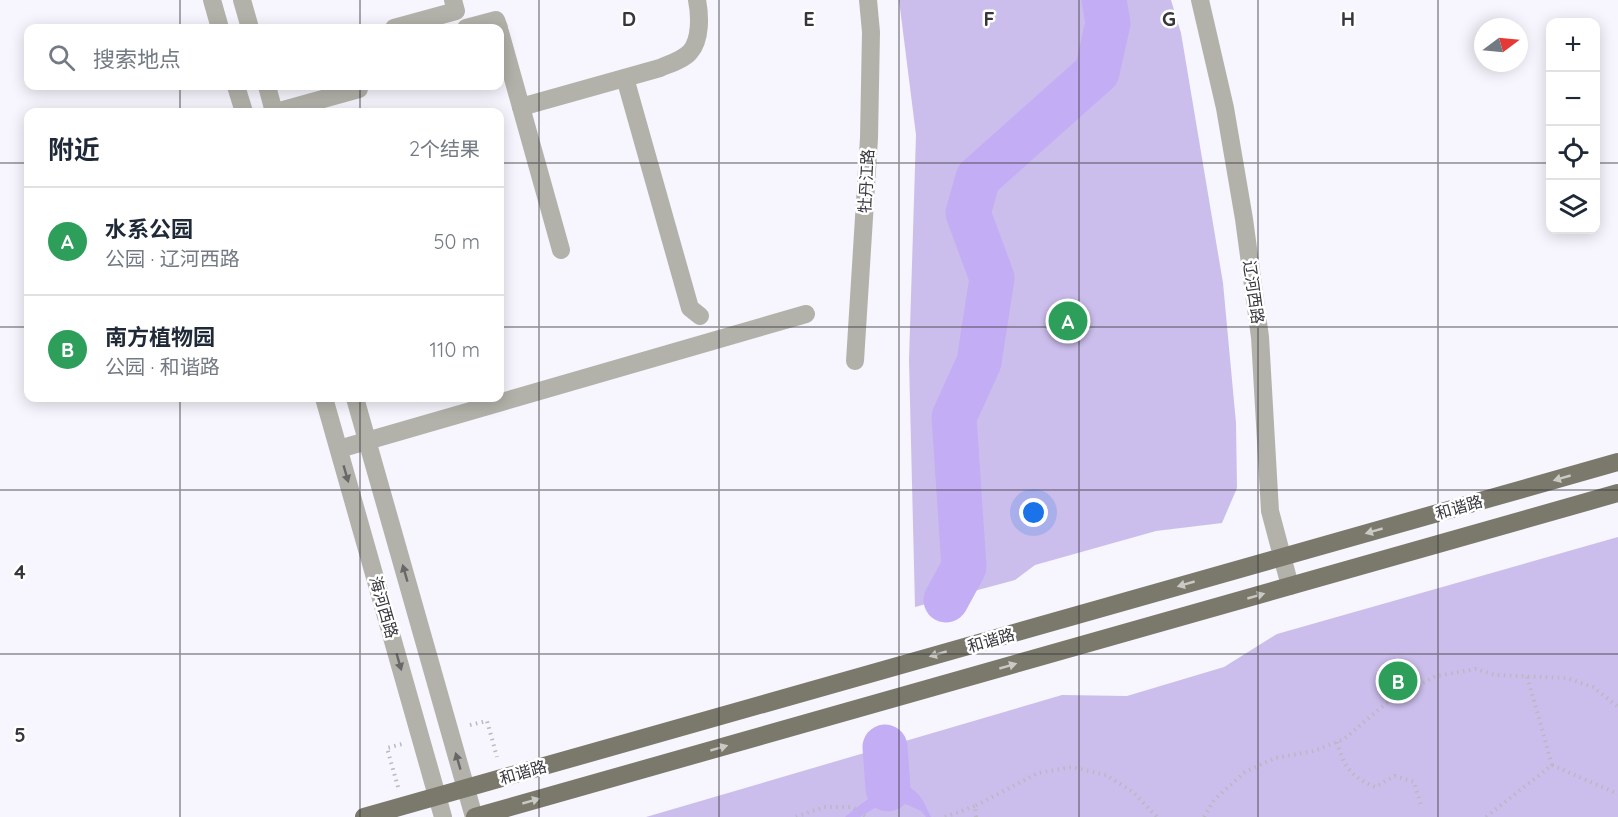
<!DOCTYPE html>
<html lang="zh">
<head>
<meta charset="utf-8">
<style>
	:root { --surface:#fff; --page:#f2f2f3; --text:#1f2937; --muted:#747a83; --line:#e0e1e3; --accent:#8e8129 }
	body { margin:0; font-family:Quicksand,"Noto Sans SC",sans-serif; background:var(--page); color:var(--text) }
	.controls { position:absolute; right:18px; top:18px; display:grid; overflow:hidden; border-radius:12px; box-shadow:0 3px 15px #0003 }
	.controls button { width:54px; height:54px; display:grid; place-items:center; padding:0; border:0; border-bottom:2px solid var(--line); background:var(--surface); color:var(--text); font:30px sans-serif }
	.compass { position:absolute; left:1474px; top:18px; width:54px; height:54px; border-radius:50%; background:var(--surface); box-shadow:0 3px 15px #0003; rotate:74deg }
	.you { position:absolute; left:1034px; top:513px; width:21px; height:21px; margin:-15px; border:4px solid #fff; border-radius:50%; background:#1a73e8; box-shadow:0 0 0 9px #1a73e833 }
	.badge { display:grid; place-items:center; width:39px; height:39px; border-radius:50%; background:var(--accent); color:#fff; font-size:20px; font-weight:700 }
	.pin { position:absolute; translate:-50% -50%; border:3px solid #fff; box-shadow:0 2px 6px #0006 }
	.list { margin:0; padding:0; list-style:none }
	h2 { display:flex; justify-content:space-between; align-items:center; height:78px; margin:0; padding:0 24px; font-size:26px }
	h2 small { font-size:20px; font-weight:400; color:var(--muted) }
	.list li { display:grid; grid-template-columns:39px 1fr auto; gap:18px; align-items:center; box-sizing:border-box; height:108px; padding:0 24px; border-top:2px solid var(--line) }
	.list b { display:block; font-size:22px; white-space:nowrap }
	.list p { margin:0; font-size:20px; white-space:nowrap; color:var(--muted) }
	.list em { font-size:20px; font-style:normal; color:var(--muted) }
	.icon { flex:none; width:33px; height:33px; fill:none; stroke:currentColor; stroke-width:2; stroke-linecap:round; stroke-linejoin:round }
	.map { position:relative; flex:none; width:1618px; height:817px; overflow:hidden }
	.search { position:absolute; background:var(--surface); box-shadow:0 3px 15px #0003; left:24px; top:24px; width:480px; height:66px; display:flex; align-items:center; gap:15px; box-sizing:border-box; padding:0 21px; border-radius:12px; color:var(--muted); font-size:22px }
	.panel { position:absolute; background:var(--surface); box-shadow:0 3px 15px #0003; left:24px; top:108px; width:480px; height:294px; border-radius:12px }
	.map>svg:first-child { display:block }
	.park { fill:#ccbeec }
	.water { fill:#c3adf4 }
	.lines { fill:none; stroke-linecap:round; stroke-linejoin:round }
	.river { stroke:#c3adf4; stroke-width:45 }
	.path { stroke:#bab8c0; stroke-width:4; stroke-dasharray:1.5 4.5; stroke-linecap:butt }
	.minor { stroke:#b3b2aa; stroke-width:18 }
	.major { stroke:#7b796b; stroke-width:18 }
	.oneway { fill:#696869 }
	.oneway2 { fill:#cac9c4 }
	.grid { fill:none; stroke:#38363d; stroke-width:1.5; stroke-opacity:0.55 }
	.labels { text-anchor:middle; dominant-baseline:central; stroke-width:5; stroke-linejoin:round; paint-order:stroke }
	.street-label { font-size:16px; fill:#38363d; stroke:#fff }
	.grid-label { font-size:20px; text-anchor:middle; font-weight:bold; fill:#38363d; stroke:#fff; stroke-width:5; stroke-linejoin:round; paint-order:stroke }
</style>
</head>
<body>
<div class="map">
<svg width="1618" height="817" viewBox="0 0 1618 817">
	<rect width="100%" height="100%" fill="#f7f5fd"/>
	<g class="park">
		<path d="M899 0H1171L1181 33 1223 283 1236 423 1237 488 1222 523 1156 531 1035 565 1015 580 915 607 909 360 916 135Z"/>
		<path d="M1618 537V817H646L1062 695 1127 696 1224 667 1277 634Z"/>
	</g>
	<path class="water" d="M903 785C921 791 923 801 931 817H926L921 811 901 802 881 804 860 817H845C865 800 878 791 903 785Z"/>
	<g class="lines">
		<g class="river">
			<path d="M946 600 964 567 954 417 979 362 992 278 968 213 978 178 1097 72 1108 23 1104 0"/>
			<path d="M885 747 888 789"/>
		</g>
		<g class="path">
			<path d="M470 725 487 721 497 757"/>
			<path d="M1337 742C1344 767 1350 776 1375 787L1395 776 1414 782 1421 805"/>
			<path d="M1552 765 1618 794"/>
			<path d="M398 787 387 748 402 744"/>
			<path d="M796 817 824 807H852L866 817"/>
			<path d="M945 817 975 806"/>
			<path d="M976 817 975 806 1038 773 1072 767 1106 775 1133 792 1157 817"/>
			<path d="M1204 817 1214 800 1245 772 1275 758 1314 751 1344 739 1389 701 1436 676 1476 669 1495 675 1567 678 1593 687 1617 706"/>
			<path d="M1486 817 1552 765 1527 676"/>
		</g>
		<g class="minor">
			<path d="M212 0 220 28"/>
			<path d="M242 0 250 28"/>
			<path d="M1200 0 1225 108 1244 219 1260 337 1270 511 1290 586"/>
			<path d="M394 28 456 11 453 0"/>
			<path d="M466 28 496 20 499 28"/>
			<path d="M500 32 561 250"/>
			<path d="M625 78 690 308 700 316"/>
			<path d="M236 86 244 112"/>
			<path d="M267 86 274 112"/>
			<path d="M521 107 660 68C669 64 683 60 690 52 701 40 700 15 697 0"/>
			<path d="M276 112 359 89 358 86"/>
			<path d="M855 361 869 138 871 32 868 0"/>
			<path d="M324 398 443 817"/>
			<path d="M355 398 474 817"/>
			<path d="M339 449 806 314"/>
		</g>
		<g class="major">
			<path d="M364 817 1618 462"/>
			<path d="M475 817 1618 493"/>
		</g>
	</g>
	<defs><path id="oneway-solid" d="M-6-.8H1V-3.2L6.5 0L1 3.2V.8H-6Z" transform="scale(1.5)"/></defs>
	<g class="oneway">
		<use href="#oneway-solid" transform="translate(346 474) rotate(74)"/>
		<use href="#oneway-solid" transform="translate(405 573) rotate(-106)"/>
		<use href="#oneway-solid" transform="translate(399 662) rotate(74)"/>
		<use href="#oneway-solid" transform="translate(458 761) rotate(-106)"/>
	</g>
	<g class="oneway2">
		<use href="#oneway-solid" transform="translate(1562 478) rotate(164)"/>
		<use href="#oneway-solid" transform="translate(1374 531) rotate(164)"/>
		<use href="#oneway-solid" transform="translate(1186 584) rotate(164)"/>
		<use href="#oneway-solid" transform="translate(1256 596) rotate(-16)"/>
		<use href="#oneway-solid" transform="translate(938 654) rotate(164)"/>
		<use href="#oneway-solid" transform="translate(1008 666) rotate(-16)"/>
		<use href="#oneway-solid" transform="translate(719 748) rotate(-16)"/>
		<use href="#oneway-solid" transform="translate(531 801) rotate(-16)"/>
	</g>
	<path class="grid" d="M180 0V28M360 0V28M539 0V817M719 0V817M899 0V817M1079 0V817M1258 0V817M1438 0V817M180 86V112M360 86V112M0 163H28M500 163H1550M1596 163H1618M0 327H28M500 327H1618M180 398V817M360 398V817M0 490H1618M0 654H1618"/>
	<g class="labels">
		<g class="street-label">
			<text transform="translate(866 181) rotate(-87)">牡丹江路</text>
			<text transform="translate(1254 292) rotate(82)">辽河西路</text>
			<text transform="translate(1459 507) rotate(-16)">和谐路</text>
			<text transform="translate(384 607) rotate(74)">海河西路</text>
			<text transform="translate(991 640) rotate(-16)">和谐路</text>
			<text transform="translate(523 772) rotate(-16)">和谐路</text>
		</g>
	</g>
	<g class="grid-label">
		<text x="629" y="26">D</text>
		<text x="809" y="26">E</text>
		<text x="989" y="26">F</text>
		<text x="1169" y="26">G</text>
		<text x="1348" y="26">H</text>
		<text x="20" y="579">4</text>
		<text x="20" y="742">5</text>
	</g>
</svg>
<div class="controls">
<button>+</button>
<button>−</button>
<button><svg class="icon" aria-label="locate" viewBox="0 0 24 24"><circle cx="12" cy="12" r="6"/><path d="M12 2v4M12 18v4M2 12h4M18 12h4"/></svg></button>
<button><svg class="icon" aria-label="layers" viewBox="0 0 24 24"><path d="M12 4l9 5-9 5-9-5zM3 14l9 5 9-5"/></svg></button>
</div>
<svg class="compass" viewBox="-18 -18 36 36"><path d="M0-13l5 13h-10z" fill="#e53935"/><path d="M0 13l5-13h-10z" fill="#747a83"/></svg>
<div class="you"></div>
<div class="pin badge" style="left:1068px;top:321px;background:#2e9e5b">A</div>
<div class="pin badge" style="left:1398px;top:681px;background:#2e9e5b">B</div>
<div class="search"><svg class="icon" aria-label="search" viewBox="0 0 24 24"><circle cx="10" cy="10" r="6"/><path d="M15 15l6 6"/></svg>搜索地点</div>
<section class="panel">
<h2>附近<small>2个结果</small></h2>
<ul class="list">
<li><span class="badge" style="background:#2e9e5b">A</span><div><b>水系公园</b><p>公园 · 辽河西路</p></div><em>50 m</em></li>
<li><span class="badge" style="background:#2e9e5b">B</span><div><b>南方植物园</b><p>公园 · 和谐路</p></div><em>110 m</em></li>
</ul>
</section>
</div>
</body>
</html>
